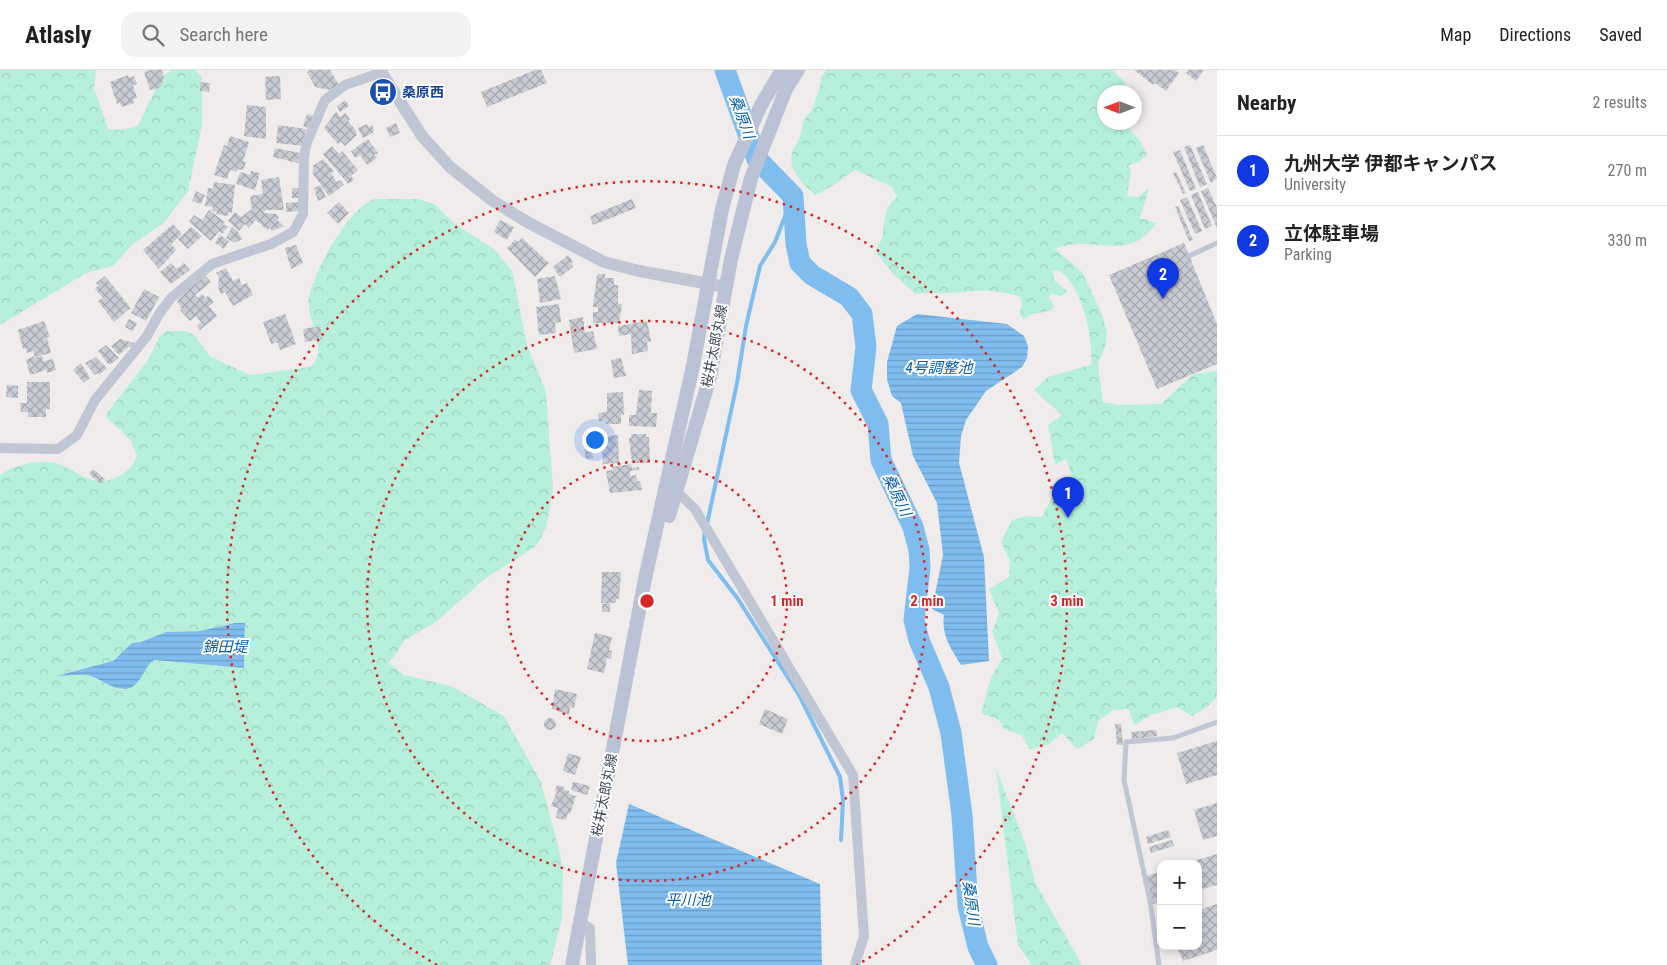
<!DOCTYPE html>
<html lang="en">
<head>
<meta charset="utf-8">
<style>
	:root { --surface:#fff; --page:#f2f2f2; --text:#222; --muted:#767676; --line:#e0e0e0; --accent:#1038e3 }
	body { margin:0; font-family:"Roboto Condensed","Noto Sans JP",sans-serif; background:var(--page); color:var(--text) }
	.controls { position:absolute; right:15px; bottom:15px; display:grid; overflow:hidden; border-radius:10px; box-shadow:0 2px 8px #0003 }
	.controls button { width:45px; height:45px; display:grid; place-items:center; padding:0; border:0; border-bottom:1px solid var(--line); background:var(--surface); color:var(--text); font:25px sans-serif }
	.compass { position:absolute; left:1097px; top:15px; width:45px; height:45px; border-radius:50%; background:var(--surface); box-shadow:0 2px 8px #0003; rotate:270deg }
	.you { position:absolute; left:594px; top:369px; width:18px; height:18px; margin:-12px; border:4px solid #fff; border-radius:50%; background:#1a73e8; box-shadow:0 0 0 8px #1a73e833 }
	.badge { display:grid; place-items:center; width:32px; height:32px; border-radius:50%; background:var(--accent); color:#fff; font-size:16px; font-weight:700 }
	.pin { position:absolute; translate:-50% -41px; filter:drop-shadow(0 1px 2px #0008) }
	.pin::after { content:''; position:absolute; top:26px; width:18px; height:15px; background:inherit; clip-path:polygon(0 0,100% 0,50% 100%) }
	.list { margin:0; padding:0; list-style:none }
	h2 { display:flex; justify-content:space-between; align-items:center; height:65px; margin:0; padding:0 20px; font-size:21px }
	h2 small { font-size:16px; font-weight:400; color:var(--muted) }
	.list li { display:grid; grid-template-columns:32px 1fr auto; gap:15px; align-items:center; box-sizing:border-box; height:70px; padding:0 20px; border-top:1px solid var(--line) }
	.list b { display:block; font-size:19px; white-space:nowrap }
	.list p { margin:0; font-size:16px; white-space:nowrap; color:var(--muted) }
	.list em { font-size:16px; font-style:normal; color:var(--muted) }
	.icon { flex:none; width:28px; height:28px; fill:none; stroke:currentColor; stroke-width:2; stroke-linecap:round; stroke-linejoin:round }
	.map { position:relative; flex:none; width:1217px; height:895px; overflow:hidden }
	header { display:flex; align-items:center; gap:30px; box-sizing:border-box; height:70px; padding:0 25px; background:var(--surface); border-bottom:1px solid var(--line) }
	header strong { font-size:24px }
	nav { display:flex; gap:28px; margin-inline-start:auto; font-size:18px }
	.search { width:350px; height:45px; background:var(--page); display:flex; align-items:center; gap:12px; box-sizing:border-box; padding:0 18px; border-radius:15px; color:var(--muted); font-size:19px }
	main { display:flex }
	aside { flex:1; background:var(--surface) }
	.map>svg:first-child { display:block }
	.forest { fill:url(#forest-crowns); fill-rule:evenodd }
	.water { fill:url(#water-rules) }
	.lines { fill:none; stroke-linecap:round; stroke-linejoin:round }
	.stream { stroke:#80bdef; stroke-width:4 }
	.river { stroke:#80bdef; stroke-width:21 }
	.building { fill:url(#building-cross-hatch) }
	.service { stroke:#c0c6d4; stroke-width:5 }
	.minor { stroke:#c0c6d4; stroke-width:10 }
	.tertiary { stroke:#c0c6d4; stroke-width:12 }
	.secondary { stroke:#bcc2d6; stroke-width:14 }
	.ring { fill:none; stroke:#d62828; stroke-width:2.5; stroke-dasharray:2.5 5 }
	.labels { text-anchor:middle; dominant-baseline:central; stroke-width:4; stroke-linejoin:round; paint-order:stroke }
	.transit-label { font-size:14px; font-weight:bold; fill:#164399; stroke:#fff; text-anchor:start }
	.street-label { font-size:14px; fill:#434959; stroke:#fff }
	.water-label { font-size:15px; font-style:italic; fill:#065faa; stroke:#fff }
	.centre { fill:#d62828; stroke:#fff; stroke-width:2.5 }
	.ring-label { font-size:15px; text-anchor:middle; font-weight:bold; fill:#d62828; stroke:#fff; stroke-width:4; stroke-linejoin:round; paint-order:stroke }
</style>
</head>
<body>
<header>
<strong>Atlasly</strong>
<div class="search"><svg class="icon" aria-label="search" viewBox="0 0 24 24"><circle cx="10" cy="10" r="6"/><path d="M15 15l6 6"/></svg>Search here</div>
<nav><a>Map</a><a>Directions</a><a>Saved</a></nav>
</header>
<main>
<div class="map">
<svg width="1217" height="895" viewBox="0 0 1217 895">
	<defs>
		<pattern id="forest-crowns" width="20" height="18" patternUnits="userSpaceOnUse" patternTransform="scale(1.25)"><rect width="20" height="18" fill="#b6f0db"/><path d="M2 6a3 3 0 1 1 6 0M12 15a3 3 0 1 1 6 0" fill="none" stroke="#9ecfbe"/></pattern>
		<pattern id="water-rules" width="6" height="5" patternUnits="userSpaceOnUse" patternTransform="scale(1.25)"><rect width="6" height="5" fill="#80bdef"/><path d="M0 2.5h6" fill="none" stroke="#6a9cc5"/></pattern>
		<pattern id="building-cross-hatch" width="8" height="8" patternUnits="userSpaceOnUse" patternTransform="scale(1.25)"><rect width="8" height="8" fill="#caccd4"/><path d="M0 0l8 8M0 8l8-8" fill="none" stroke="#a6a8af"/></pattern>
	</defs>
	<rect width="100%" height="100%" fill="#efeceb"/>
	<g class="forest">
		<path d="M0 0H96L94 18 108 59 121 60 138 56 161 7 172 0H195L202 7V55L188 121 164 153 133 174 113 196 86 203 0 255Z"/>
		<path d="M826 0H1112L1123 10 1130 22H1104V52L1124 53 1140 71 1147 85 1138 92 1128 95 1131 101 1127 126 1138 127 1149 118 1140 148 1156 153C1128 195 1094 163 1055 179L1082 202 1102 244 1107 263 1105 277 1098 294 1103 332 1119 335 1161 334 1193 304 1217 301V518L1214 520 1217 523V627L1207 637 1192 646 1177 637 1151 645 1134 655 1129 639 1113 640 1098 651 1094 669 1077 679 1062 663 1048 675 1029 679 1022 665 1004 659 999 650 981 643 991 608 1002 588 992 562 999 543 989 519 1009 507 1010 491 1001 472 1012 450 1027 446 1042 447 1061 409 1072 406 1066 389 1055 395 1048 355 1062 345 1034 320 1048 307 1091 295C1093 267 1083 216 1058 200L1053 201 1054 210 1068 222 1061 226 1052 224 1048 228 1052 232 1054 238C1043 245 1036 240 1024 249L1019 244 1022 235 1020 227C993 218 976 221 948 223 938 224 927 222 916 224L892 203 876 182C877 176 883 170 883 163 885 147 884 138 897 127L892 117 855 100C841 109 830 119 815 125L802 113 792 97 791 87 793 79 799 70 804 50 812 40 820 17 821 7Z"/>
		<path d="M374 129H418L434 134 455 154 494 179 512 201 527 275 546 322 553 420 546 458 536 476 487 507 436 552 405 570 389 593 404 605 451 616 504 646 541 712 560 784 563 805 562 848 550 895H0V405C16 394 39 389 59 394 71 398 81 408 94 410 112 414 131 403 137 386L130 369 105 346 148 290 160 266 167 261H186L194 265 211 287 250 305 310 297C331 280 305 249 309 227 315 200 347 140 374 129ZM235 553H245L244 598 154 590 146 596 138 612 122 620 87 605H58L113 591 132 573 141 572 166 562 200 561Z"/>
		<path d="M996 698 1025 773 1035 812 1082 895H1032L1018 875Z"/>
	</g>
	<g class="water">
		<path d="M917 244 1007 254 1024 266 1028 276 1027 288 1022 297 986 321 966 350 961 366 959 393 984 487 989 591 961 595C951 579 941 565 944 545L932 539 943 485 937 433 913 386 901 333 892 326 887 309V292L897 256Z"/>
		<path d="M235 553H245L244 598 154 590C144 597 142 611 132 617 118 625 101 608 87 605 78 604 65 606 56 606L113 591 132 573 141 572 166 562 200 561Z"/>
		<path d="M629 734 820 814 822 895H628L616 793Z"/>
	</g>
	<g class="lines">
		<g class="stream">
			<path d="M707 454 737 313 746 256 760 196 775 172 793 126"/>
			<path d="M705 461 704 469 708 490 738 529 799 625 840 707 843 730 841 770"/>
		</g>
		<path class="river" d="M725 0 757 89 793 126 796 174 800 193 812 205 849 227 862 244 866 277 861 320 878 354 881 390 913 457 919 480 920 498 914 550 919 570 939 617 951 663 962 745 968 836 978 877 987 895"/>
	</g>
	<g class="building">
		<path d="M151 0H162L164 8 160 18 150 20 144 2Z"/>
		<path d="M310 0H330L339 15 329 20 315 17 307 2Z"/>
		<path d="M535 0H541L547 13 487 37 481 22Z"/>
		<path d="M1134 0H1175L1179 3 1166 21 1155 13 1153 15Z"/>
		<path d="M1189 0H1204L1196 11 1186 3Z"/>
		<path d="M128 5 129 8 134 6 137 14 133 15 137 28 133 29 134 33 122 37 120 33 117 34 110 12Z"/>
		<path d="M280 6 281 29 266 30 265 7Z"/>
		<path d="M200 12 210 13 209 22 200 21Z"/>
		<path d="M381 22 387 31 381 36 372 28Z"/>
		<path d="M345 30 349 36 340 42 337 36Z"/>
		<path d="M247 35 266 37V69L244 66Z"/>
		<path d="M336 42 341 47 345 43 350 49 348 51 357 62 355 63 357 65 345 76 341 72 338 74 324 58Z"/>
		<path d="M307 44 314 46 309 58 303 56Z"/>
		<path d="M396 53 400 63 390 67 386 58Z"/>
		<path d="M367 54 368 57 372 55 374 60 373 63 363 68 358 58Z"/>
		<path d="M278 55 306 59 304 76 276 73Z"/>
		<path d="M230 66 249 72 243 91 246 92 243 100 238 99 237 102 230 100 227 109 214 105 224 75 227 76Z"/>
		<path d="M368 69 378 83 374 85 377 88 367 95 360 85 355 88 351 81Z"/>
		<path d="M1190 75 1207 114 1200 117 1184 77Z"/>
		<path d="M1203 75 1217 108 1211 113 1196 78Z"/>
		<path d="M332 76 339 84 342 81 358 100 351 106 354 110 348 114 323 84Z"/>
		<path d="M275 78 300 83 298 93 273 87Z"/>
		<path d="M1180 80 1196 119 1190 121 1173 82Z"/>
		<path d="M323 89 334 101 331 103 337 112 340 110 344 115 329 126 313 104V96Z"/>
		<path d="M251 101 260 103 255 120 236 114 240 102 250 105Z"/>
		<path d="M1176 102 1186 123 1183 124 1173 103Z"/>
		<path d="M279 107 284 140H266L263 143 276 144 279 148 277 150 284 156 272 161 270 158 267 160 256 150 249 158 245 154 239 161 228 151 235 142 241 147 252 139 250 126 263 124 261 110Z"/>
		<path d="M214 112 235 115 232 143 228 142V146L216 144 217 142 212 141 213 137 205 136 208 118 213 119Z"/>
		<path d="M320 115 326 127 318 131 314 118Z"/>
		<rect x="292" y="118" width="8" height="10"/>
		<path d="M1208 118 1217 138V158L1201 121Z"/>
		<path d="M196 121 205 125 201 134 192 131Z"/>
		<path d="M1198 122 1212 156 1205 159 1191 125Z"/>
		<path d="M1187 127 1202 161 1195 164 1180 130Z"/>
		<path d="M632 129 636 138 593 155 590 146Z"/>
		<path d="M301 132V141L286 142V133Z"/>
		<path d="M339 132 349 143 338 154 327 143Z"/>
		<path d="M1178 136 1193 170 1189 171 1175 137Z"/>
		<path d="M209 140 225 152 223 154 228 157 222 164 219 161 211 171 189 152 194 145 202 150Z"/>
		<path d="M500 150 514 157 507 170 494 162Z"/>
		<path d="M173 154 182 164 171 174 176 180 159 199 143 180Z"/>
		<path d="M191 157 202 166 188 179 178 169Z"/>
		<path d="M232 157 237 160 242 169 235 173 226 168Z"/>
		<path d="M220 165 229 171 224 179 215 173Z"/>
		<path d="M522 168 549 193 535 207 507 178 516 169 518 172Z"/>
		<path d="M1184 173 1217 254V294L1157 319 1109 205Z"/>
		<path d="M296 175 303 193 291 199 285 178Z"/>
		<path d="M568 185 573 192 571 193 573 197 560 207 553 197Z"/>
		<path d="M171 193 177 199 184 193 190 200 171 214 160 202Z"/>
		<path d="M226 198 233 211 239 208 242 215 247 213 253 225 233 236 225 222 221 224 218 217 219 207 216 203Z"/>
		<path d="M204 204 211 212 195 225 198 228 202 224 206 228 208 225 214 232 209 236 217 246 200 260 197 256 201 252 196 246 190 251 180 240 182 239 177 231Z"/>
		<path d="M597 204H605V208H614V215H618V234H622L619 253H593V242H598V237H593Z"/>
		<path d="M105 206 131 238 114 252 98 231 103 228 95 219 98 216 96 213Z"/>
		<path d="M555 206 561 229 540 233 537 209Z"/>
		<path d="M144 219 159 227 146 251 131 243Z"/>
		<path d="M559 234 561 252 555 253 556 263 539 265 536 237Z"/>
		<path d="M285 244 296 274 280 280 277 272 271 274 263 252Z"/>
		<path d="M583 247 585 263 593 261 597 279 574 283 569 250Z"/>
		<path d="M129 249 137 253 133 261 125 257Z"/>
		<path d="M44 251 50 267H47L51 283 35 287 33 281 27 283 26 279H23L18 260Z"/>
		<path d="M647 251 651 271 647 272 648 281 632 284 631 264 619 266 618 256Z"/>
		<path d="M320 256 322 269 305 272 303 259Z"/>
		<path d="M120 269 134 273V278L128 277 119 285 111 276Z"/>
		<path d="M106 275 119 288 111 294H108L98 281Z"/>
		<path d="M34 286V288L42 286 43 291 53 289 56 300 47 303 46 300 30 305 26 290Z"/>
		<path d="M96 287 107 298 99 305 97 303 95 305 85 293Z"/>
		<path d="M621 288 626 306 614 308 611 290Z"/>
		<path d="M81 293 90 308 84 313 73 300Z"/>
		<path d="M27 312H50V339H46V347H28V342H21L20 333H27Z"/>
		<path d="M7 315 18 316V328L6 327Z"/>
		<path d="M639 320 652 321 651 343H657L656 357 629 356V345H636Z"/>
		<path d="M623 322 624 345H621V354H606L605 351H599L598 343 607 342V323Z"/>
		<path d="M631 364H646V367H649L650 393H632L629 368H631Z"/>
		<path d="M618 365 619 393 603 394 601 367Z"/>
		<path d="M591 374 593 388 586 389 584 375Z"/>
		<path d="M631 394 632 398 639 397V400L630 401V406L636 405 637 411H640L642 420 610 423 606 401 613 400 612 397Z"/>
		<path d="M93 399 105 409 101 414 89 404Z"/>
		<path d="M602 502H621L619 529H616V533H601Z"/>
		<path d="M610 533V542H602V534Z"/>
		<path d="M595 563 612 567 609 580 612 581 611 589 607 588 604 603 587 599Z"/>
		<path d="M555 619 577 624 574 638 570 637 569 645 552 639Z"/>
		<path d="M765 639 788 649 782 664 759 654Z"/>
		<circle cx="550" cy="654" r="6"/>
		<path d="M1115 654H1121L1123 675H1117Z"/>
		<path d="M1156 660 1157 666 1132 669 1131 662Z"/>
		<path d="M1217 671V705L1186 714 1177 683Z"/>
		<path d="M568 683 581 687 575 705 563 701Z"/>
		<path d="M573 712 590 716 587 725 571 720Z"/>
		<path d="M557 715 564 717V720L569 721V724L576 726 570 744 568 743 566 750 556 748 558 738 551 736 557 721H555Z"/>
		<path d="M1217 733V766L1203 770 1194 740Z"/>
		<path d="M1168 760 1171 767 1148 774 1146 767Z"/>
		<path d="M1172 770 1174 776 1151 783 1149 777Z"/>
		<path d="M1217 784V815L1198 820V794L1187 793Z"/>
		<path d="M1161 802V832L1153 834 1145 806Z"/>
		<path d="M1217 834V880L1183 891 1176 876H1198V840Z"/>
	</g>
	<g class="lines">
		<g class="service">
			<path d="M1189 186 1217 173"/>
			<path d="M1159 895 1150 831 1124 710 1126 672 1173 668 1217 652"/>
		</g>
		<g class="minor">
			<path d="M0 378 58 379 77 365 95 330 147 266 159 244 171 228 212 194 271 174 293 162 303 144 304 86 307 72 325 30 345 15 383 2"/>
			<path d="M672 417 695 439 853 705 864 866 855 895"/>
			<path d="M581 853 590 858 591 895"/>
		</g>
		<path class="tertiary" d="M380 0 422 66 450 97 493 131 529 153 604 192 639 201 726 217"/>
		<g class="secondary">
			<path d="M669 446 710 307 731 189 751 108 786 19 798 0"/>
			<path d="M572 895 646 504 693 296 722 139 734 95 761 35 782 0"/>
		</g>
	</g>
	<g class="ring">
		<circle cx="647" cy="531" r="140"/>
		<circle cx="647" cy="531" r="280"/>
		<path d="M437 895A420 420 0 1 1 857 895"/>
	</g>
	<defs>
		<g id="bus-disc" transform="scale(1.4375)"><circle r="9.5" fill="#1a4fb4" stroke="#fff"/><path d="M-5-6H5V4H4V6H2V4H-2V6H-4V4H-5ZM-3.5-4V0h7V-4ZM-3.5 1.2v1.5H-2V1.2ZM2 1.2v1.5H3.5V1.2Z" fill="#fff"/></g>
	</defs>
	<g fill-rule="evenodd">
		<use href="#bus-disc" x="383" y="22"/>
	</g>
	<g class="labels">
		<g class="transit-label">
			<text x="402" y="22">桑原西</text>
		</g>
		<g class="street-label">
			<text transform="translate(714 276) rotate(-79)">桜井太郎丸線</text>
			<text transform="translate(604 725) rotate(-79)">桜井太郎丸線</text>
		</g>
		<g class="water-label">
			<text transform="translate(742 47) rotate(70)">桑原川</text>
			<text x="939" y="298">4号調整池</text>
			<text transform="translate(897 425) rotate(64)">桑原川</text>
			<text x="225" y="577">錦田堤</text>
			<text x="688" y="830">平川池</text>
			<text transform="translate(971 833) rotate(82)">桑原川</text>
		</g>
	</g>
	<circle cx="647" cy="531" r="8" class="centre"/>
	<g class="ring-label">
		<text x="787" y="536">1 min</text>
		<text x="927" y="536">2 min</text>
		<text x="1067" y="536">3 min</text>
	</g>
</svg>
<div class="controls">
<button>+</button>
<button>−</button>
</div>
<svg class="compass" viewBox="-18 -18 36 36"><path d="M0-13l5 13h-10z" fill="#e53935"/><path d="M0 13l5-13h-10z" fill="#767676"/></svg>
<div class="you"></div>
<div class="pin badge" style="left:1068px;top:448px">1</div>
<div class="pin badge" style="left:1163px;top:229px">2</div>
</div>
<aside>
<h2>Nearby<small>2 results</small></h2>
<ul class="list">
<li><span class="badge">1</span><div><b>九州大学 伊都キャンパス</b><p>University</p></div><em>270 m</em></li>
<li><span class="badge">2</span><div><b>立体駐車場</b><p>Parking</p></div><em>330 m</em></li>
</ul>
</aside>
</main>
</body>
</html>
